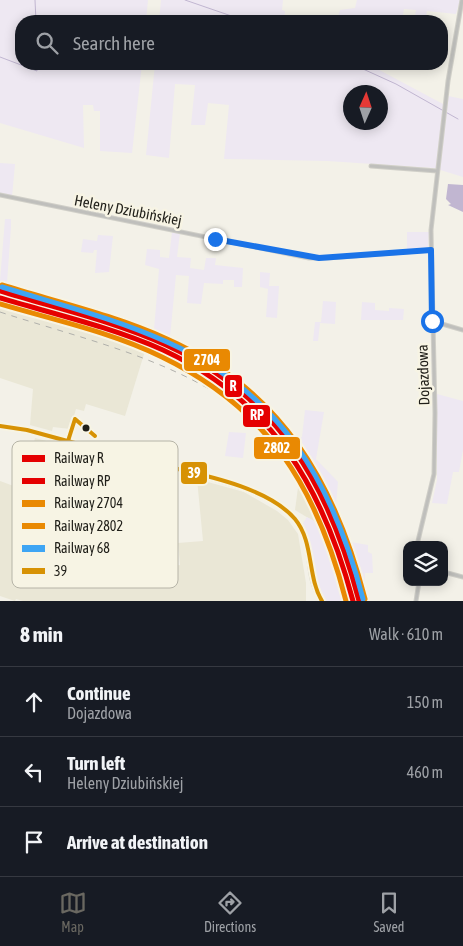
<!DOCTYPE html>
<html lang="en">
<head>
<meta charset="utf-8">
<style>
	:root { --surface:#171b24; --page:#20242c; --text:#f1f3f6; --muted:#9ea1a6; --line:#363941; --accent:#6a6861 }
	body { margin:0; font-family:"Asap Condensed",sans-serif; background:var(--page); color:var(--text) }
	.controls { position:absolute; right:15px; bottom:15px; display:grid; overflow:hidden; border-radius:10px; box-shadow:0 2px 12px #0003 }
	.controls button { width:45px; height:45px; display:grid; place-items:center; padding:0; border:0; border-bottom:1px solid var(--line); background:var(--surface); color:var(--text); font:25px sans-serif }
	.compass { position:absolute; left:343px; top:85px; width:45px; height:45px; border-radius:50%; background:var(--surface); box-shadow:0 2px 12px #0003; rotate:3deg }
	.stop { position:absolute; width:15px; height:15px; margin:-11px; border:4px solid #1a73e8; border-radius:50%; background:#fff }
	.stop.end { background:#1a73e8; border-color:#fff; box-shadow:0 1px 5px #0008 }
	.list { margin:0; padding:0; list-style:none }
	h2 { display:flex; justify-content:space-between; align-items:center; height:65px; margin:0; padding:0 20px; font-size:21px }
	h2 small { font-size:16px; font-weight:400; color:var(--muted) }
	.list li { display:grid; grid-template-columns:32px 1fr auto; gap:15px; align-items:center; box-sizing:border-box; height:70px; padding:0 20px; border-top:1px solid var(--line) }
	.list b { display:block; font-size:19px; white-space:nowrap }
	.list p { margin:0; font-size:16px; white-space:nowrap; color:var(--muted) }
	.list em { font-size:16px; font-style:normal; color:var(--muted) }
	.icon { flex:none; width:28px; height:28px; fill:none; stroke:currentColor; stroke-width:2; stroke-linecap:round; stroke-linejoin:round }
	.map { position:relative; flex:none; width:463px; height:601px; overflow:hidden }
	.search { position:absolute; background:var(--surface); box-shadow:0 2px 12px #0003; left:15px; right:15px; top:15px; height:55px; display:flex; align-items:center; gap:12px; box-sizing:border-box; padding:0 18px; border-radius:20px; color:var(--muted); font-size:19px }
	.sheet { height:275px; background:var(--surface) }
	nav { display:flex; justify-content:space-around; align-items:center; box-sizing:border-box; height:70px; border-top:1px solid var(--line); background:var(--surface); font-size:14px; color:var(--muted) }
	nav a { display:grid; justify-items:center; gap:2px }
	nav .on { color:var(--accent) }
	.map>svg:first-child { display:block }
	.built { fill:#eae7d6 }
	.green { fill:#eee8f2; fill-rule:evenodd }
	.water { fill:#c1b6d1 }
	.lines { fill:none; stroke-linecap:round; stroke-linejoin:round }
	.stream { stroke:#c1b6d1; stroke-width:1 }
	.minor-casing { stroke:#d0cfc8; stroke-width:5 }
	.minor { stroke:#bfbfbc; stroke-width:3 }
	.rail { stroke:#b0b0ab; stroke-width:1; stroke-dasharray:6 6; stroke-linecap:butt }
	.bus-1-casing { stroke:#f7f4e4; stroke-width:8 }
	.bus-1 { stroke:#d79204; stroke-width:4 }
	.rail-1-casing { stroke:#f7f4e4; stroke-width:9 }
	.rail-2-casing { stroke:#f7f4e4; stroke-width:9 }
	.rail-3-casing { stroke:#f7f4e4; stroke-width:9 }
	.rail-4-casing { stroke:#f7f4e4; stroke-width:9 }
	.rail-5-casing { stroke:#f7f4e4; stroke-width:9 }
	.rail-1 { stroke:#e50000; stroke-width:5 }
	.rail-2 { stroke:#e50000; stroke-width:5 }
	.rail-3 { stroke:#e98902; stroke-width:5 }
	.rail-4 { stroke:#e98902; stroke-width:5 }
	.rail-5 { stroke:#3ea5f4; stroke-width:5 }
	.route { stroke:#1a73e8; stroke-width:6 }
	.bus-dot { fill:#201f19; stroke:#f7f4e4; stroke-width:2 }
	.labels { text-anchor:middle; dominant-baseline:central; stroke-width:5; stroke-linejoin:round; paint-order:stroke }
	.street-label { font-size:15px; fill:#201f19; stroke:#f7f4e4 }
	.key { fill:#f7f4e4; stroke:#b6b4a7; stroke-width:1 }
	.key-label { font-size:14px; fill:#201f19 }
	.line-badge { stroke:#f7f4e4; stroke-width:2 }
	.badge-label { font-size:14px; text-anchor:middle; font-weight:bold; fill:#fff }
</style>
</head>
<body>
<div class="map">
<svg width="463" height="601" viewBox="0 0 463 601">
	<rect width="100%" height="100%" fill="#f3f1e8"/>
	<g class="built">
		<path d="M0 305 145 351 125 416 86 404 84 411 76 409 70 429 53 427 52 431 30 425 33 389 0 378Z"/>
		<path d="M35 438 139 465 125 516 158 526 168 525 172 566 180 565 178 543 203 541 197 479 244 492 277 511 288 520 298 534 306 583V601H23L16 599 15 601 0 596V481L22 489Z"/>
		<path d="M299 480 318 508 328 530 295 510Z"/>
	</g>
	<g class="green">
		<path d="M0 0H148L146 21H21V64H142L132 153 100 151V111H94L93 105H83L84 148 0 123Z"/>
		<path d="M161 0H283L282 10 285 11 284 21H159Z"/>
		<path d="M357 0H460L456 14 427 11 425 21H414L416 10 404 9 402 20 376 16 374 21H337L340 10 355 8Z"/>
		<path d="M155 64H368L443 104 446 105 448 96 463 99V177L434 168 327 161 224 159 229 105 208 103 205 125H191L195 85 175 84 169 158 146 155ZM350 92H380V122H350Z"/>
		<path d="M0 163 15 164 12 197 0 194Z"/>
		<path d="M5 219H11V227L7 283 0 281Z"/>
		<path d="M172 232 180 233 177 257 191 258 190 268 204 270 206 258H216L215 265 243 268 242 287H234V280H223V284L204 283 201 304 187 303 189 276 176 275 170 337 154 330 159 269 145 265 147 249 160 250V257L169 258Z"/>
		<path d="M407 232H429L428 247 407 250Z"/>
		<path d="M98 235 113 236 109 272 95 273 97 250H94L93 253 81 252 83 239 97 241Z"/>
		<path d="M260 272 270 273 269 286H279L277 318 266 317 268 289 260 287Z"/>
		<path d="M323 301 336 302 335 324 320 323 318 341H313L315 322H321Z"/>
		<path d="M362 302 375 303V310L389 311V308L404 309 403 320H361Z"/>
		<path d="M437 394 463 401V450L459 472H453L447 504 432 503 437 480Z"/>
		<path d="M305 410 324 412 316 459 338 482 336 505 350 542 368 545V552L372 554 373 573H365V600L351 542 346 541 331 503 292 441 302 437Z"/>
		<path d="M229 432 246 433 243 458 225 456Z"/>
		<path d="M271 438C315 481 341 541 349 601H326L318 591 315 584 302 525 307 517 327 528 318 508 278 447 274 460H270Z"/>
	</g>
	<path class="water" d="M448 184 463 185V212L448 205 451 204 446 199Z"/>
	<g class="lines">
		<g class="stream">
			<path d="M35 0 36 21"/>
			<path d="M185 0 246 21"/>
			<path d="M0 57 37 71 36 64"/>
			<path d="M352 64 396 84 458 119"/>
		</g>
		<g class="minor-casing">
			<g id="minor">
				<path d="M371 166 437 171"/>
				<path d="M0 195 309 258H327L431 250"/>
				<path d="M432 321 463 330"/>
				<path d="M0 426 27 430C72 442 117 454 163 466 200 476 269 489 295 519 315 542 303 577 322 601"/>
				<path d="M417 545 434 474 435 413 431 230 448 81 462 0"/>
				<path d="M444 572 463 577"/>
				<path d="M416 601 419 582"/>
			</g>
		</g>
		<use href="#minor" class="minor"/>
		<g class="rail">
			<path d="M0 296C54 313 111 326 162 349 271 397 330 487 354 601"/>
			<path d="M0 312C89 341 185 361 258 423"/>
		</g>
		<g class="bus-1-casing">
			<g id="bus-1">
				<path d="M0 426 27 430C67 441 108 452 148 462 191 473 265 484 295 519 314 542 307 576 322 601"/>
				<path d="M68 441 75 419 95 436"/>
			</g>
		</g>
		<use href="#bus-1" class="bus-1"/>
		<g class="rail-1-casing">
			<path id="rail-1" d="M0 291C55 308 113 321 166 345 279 397 329 485 359 601"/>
		</g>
		<g class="rail-2-casing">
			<path id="rail-2" d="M0 298C54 314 111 327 163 350 273 401 323 488 353 601"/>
		</g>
		<g class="rail-3-casing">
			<path id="rail-3" d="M2 285C57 302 114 315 167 339 282 390 335 483 365 599"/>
		</g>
		<g class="rail-4-casing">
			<path id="rail-4" d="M0 304C54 320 111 332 162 357 269 409 317 488 346 601"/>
		</g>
		<g class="rail-5-casing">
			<path id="rail-5" d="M2 287C57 304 114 318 167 342 281 393 333 483 363 599"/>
		</g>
		<use href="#rail-1" class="rail-1"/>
		<use href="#rail-2" class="rail-2"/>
		<use href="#rail-3" class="rail-3"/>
		<use href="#rail-4" class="rail-4"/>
		<use href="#rail-5" class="rail-5"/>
	</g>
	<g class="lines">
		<path class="route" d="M215 239 319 258 431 250 432 321"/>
	</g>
	<circle class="bus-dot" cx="86" cy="428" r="4.5"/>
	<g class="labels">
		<g class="street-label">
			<text transform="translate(128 210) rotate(11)">Heleny Dziubińskiej</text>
			<text transform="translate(423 375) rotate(-92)">Dojazdowa</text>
		</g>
	</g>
	<rect x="12" y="441" width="166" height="147" rx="8" class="key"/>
	<rect x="22" y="455" width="23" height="7" fill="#e50000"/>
	<rect x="22" y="478" width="23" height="6" fill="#e50000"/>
	<rect x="22" y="500" width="23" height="7" fill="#e98902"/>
	<rect x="22" y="523" width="23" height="6" fill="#e98902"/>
	<rect x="22" y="545" width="23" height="7" fill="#3ea5f4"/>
	<rect x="22" y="568" width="23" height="6" fill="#d79204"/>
	<g class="key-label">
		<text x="54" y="463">Railway R</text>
		<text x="54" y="486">Railway RP</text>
		<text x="54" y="508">Railway 2704</text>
		<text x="54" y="531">Railway 2802</text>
		<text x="54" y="553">Railway 68</text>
		<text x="54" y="576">39</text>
	</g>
	<g class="line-badge">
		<rect x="183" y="348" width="48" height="24" rx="5" fill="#e98902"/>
		<rect x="224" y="374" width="19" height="24" rx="5" fill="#e50000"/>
		<rect x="242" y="404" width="29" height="24" rx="5" fill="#e50000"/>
		<rect x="253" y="436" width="48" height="24" rx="5" fill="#e98902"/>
		<rect x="180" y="461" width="28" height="24" rx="5" fill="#d79204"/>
	</g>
	<g class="badge-label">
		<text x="207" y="365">2704</text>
		<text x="233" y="391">R</text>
		<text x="257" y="420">RP</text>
		<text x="277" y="453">2802</text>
		<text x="194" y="478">39</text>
	</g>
</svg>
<div class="controls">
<button><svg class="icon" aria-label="layers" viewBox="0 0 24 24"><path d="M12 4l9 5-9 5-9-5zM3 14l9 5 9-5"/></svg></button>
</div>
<svg class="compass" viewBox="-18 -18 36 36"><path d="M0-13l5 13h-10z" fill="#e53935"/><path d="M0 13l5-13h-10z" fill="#9ea1a6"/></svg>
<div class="stop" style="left:432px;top:321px"></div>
<div class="stop end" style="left:215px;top:239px"></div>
<div class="search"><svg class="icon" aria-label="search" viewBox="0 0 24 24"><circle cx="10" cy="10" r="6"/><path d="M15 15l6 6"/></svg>Search here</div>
</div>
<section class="sheet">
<h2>8 min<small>Walk · 610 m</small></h2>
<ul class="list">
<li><svg class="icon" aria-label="ahead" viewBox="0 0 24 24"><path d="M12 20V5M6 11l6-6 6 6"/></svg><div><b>Continue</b><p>Dojazdowa</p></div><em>150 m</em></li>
<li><svg class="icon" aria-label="left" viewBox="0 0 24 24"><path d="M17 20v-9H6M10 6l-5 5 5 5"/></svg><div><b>Turn left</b><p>Heleny Dziubińskiej</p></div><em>460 m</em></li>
<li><svg class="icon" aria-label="arrive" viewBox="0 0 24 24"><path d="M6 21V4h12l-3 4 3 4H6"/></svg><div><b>Arrive at destination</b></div></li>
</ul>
</section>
<nav>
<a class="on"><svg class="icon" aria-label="map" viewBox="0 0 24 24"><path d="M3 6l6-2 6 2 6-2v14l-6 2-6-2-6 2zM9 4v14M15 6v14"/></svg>Map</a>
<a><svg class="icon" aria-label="directions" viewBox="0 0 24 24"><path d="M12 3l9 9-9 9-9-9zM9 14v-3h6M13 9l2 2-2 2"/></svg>Directions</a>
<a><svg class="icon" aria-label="saved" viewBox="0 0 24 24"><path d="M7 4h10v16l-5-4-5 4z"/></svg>Saved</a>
</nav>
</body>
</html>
